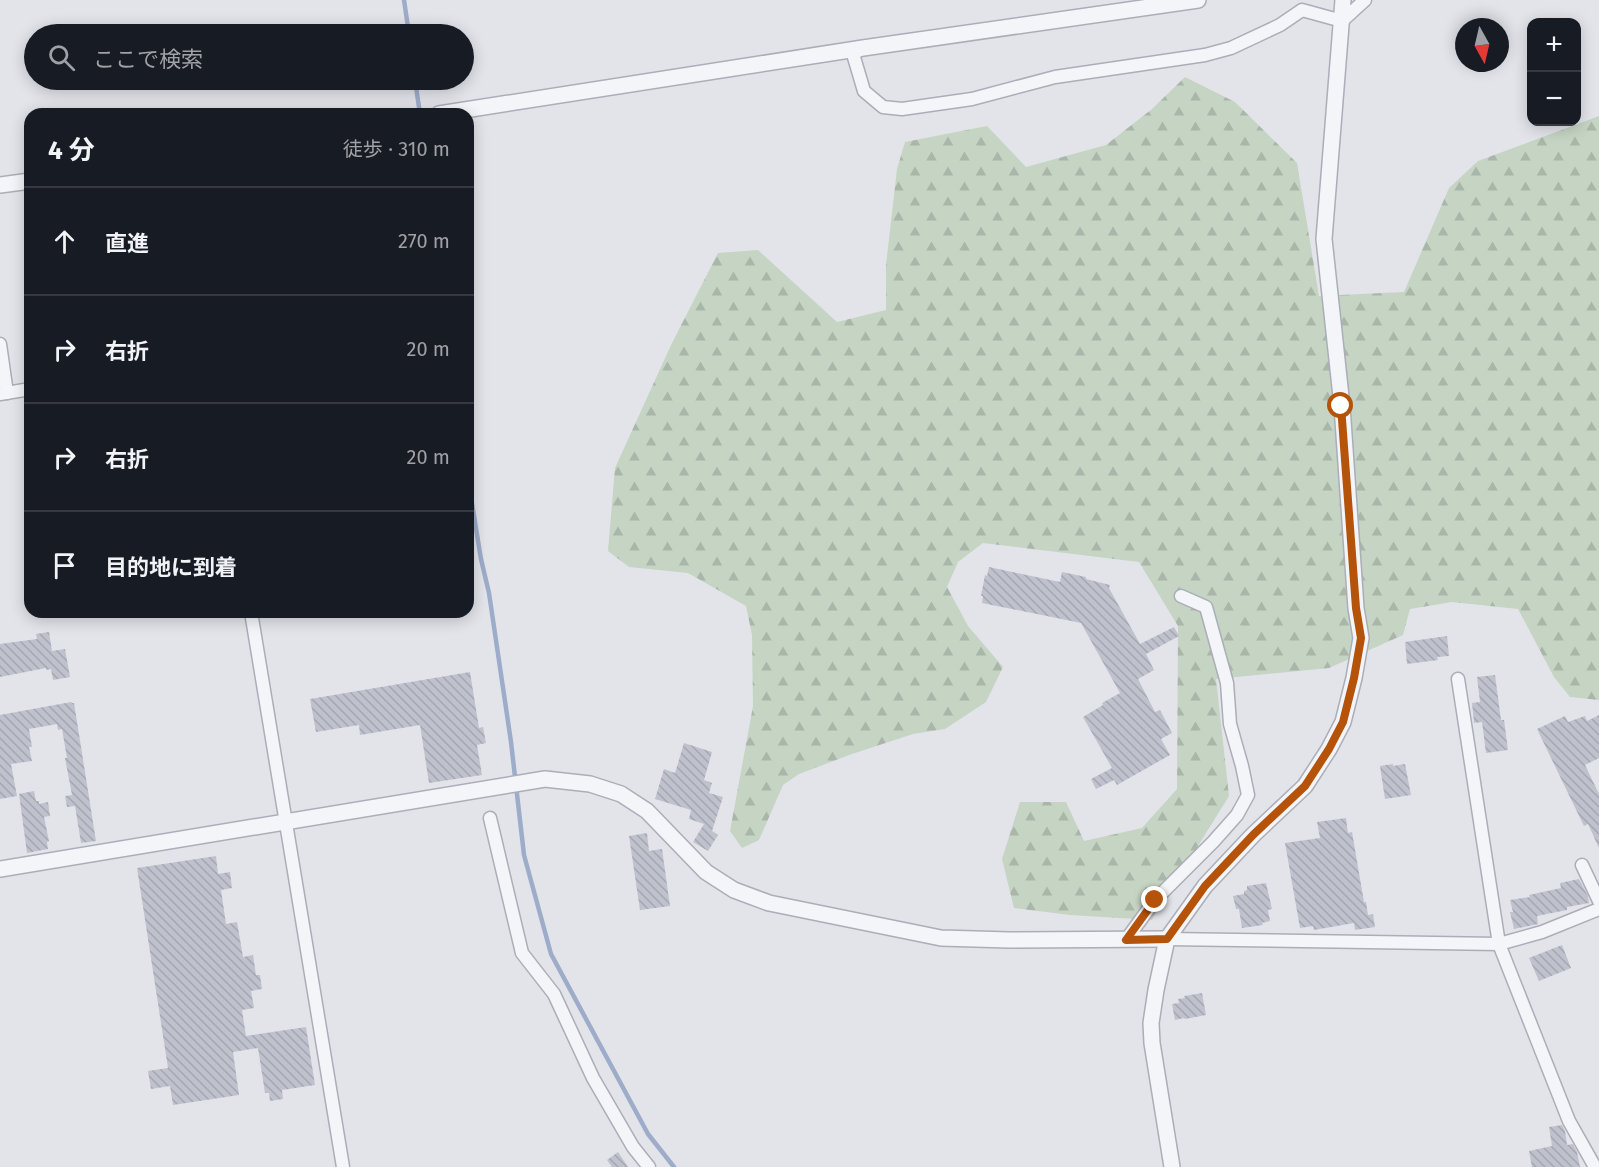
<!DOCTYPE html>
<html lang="ja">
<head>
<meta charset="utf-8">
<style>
	:root { --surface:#171b24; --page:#242831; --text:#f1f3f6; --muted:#9ea1a6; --line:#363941 }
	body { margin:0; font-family:"Fira Sans","Noto Sans JP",sans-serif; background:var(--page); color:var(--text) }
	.controls { position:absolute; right:18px; top:18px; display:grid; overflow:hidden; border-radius:12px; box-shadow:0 3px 15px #0003 }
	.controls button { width:54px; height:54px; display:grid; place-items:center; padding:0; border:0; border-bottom:2px solid var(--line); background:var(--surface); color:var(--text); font:30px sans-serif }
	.compass { position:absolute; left:1455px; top:18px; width:54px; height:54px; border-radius:50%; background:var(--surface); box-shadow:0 3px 15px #0003; rotate:172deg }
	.stop { position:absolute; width:18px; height:18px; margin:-14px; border:4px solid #b45309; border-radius:50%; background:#fff }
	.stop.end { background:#b45309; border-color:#fff; box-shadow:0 2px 6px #0008 }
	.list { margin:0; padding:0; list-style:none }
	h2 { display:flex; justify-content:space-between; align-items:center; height:78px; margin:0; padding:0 24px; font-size:26px }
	h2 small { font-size:20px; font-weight:400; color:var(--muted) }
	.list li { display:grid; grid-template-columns:39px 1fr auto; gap:18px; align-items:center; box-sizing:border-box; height:108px; padding:0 24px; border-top:2px solid var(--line) }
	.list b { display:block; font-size:22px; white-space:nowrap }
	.list em { font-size:20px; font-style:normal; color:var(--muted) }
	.icon { flex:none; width:33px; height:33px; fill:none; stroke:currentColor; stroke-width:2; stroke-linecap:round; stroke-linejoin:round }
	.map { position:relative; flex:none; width:1599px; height:1167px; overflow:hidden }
	.search { position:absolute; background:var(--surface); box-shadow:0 3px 15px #0003; left:24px; top:24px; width:450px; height:66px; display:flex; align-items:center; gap:15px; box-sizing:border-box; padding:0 21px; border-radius:33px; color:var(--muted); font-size:22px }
	.panel { position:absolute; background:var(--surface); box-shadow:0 3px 15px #0003; left:24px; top:108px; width:450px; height:510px; border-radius:18px }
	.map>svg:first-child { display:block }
	.forest { fill:url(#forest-firs) }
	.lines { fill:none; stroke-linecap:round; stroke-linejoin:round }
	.stream { stroke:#9dacc9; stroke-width:4.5 }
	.building { fill:url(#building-back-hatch) }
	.minor-casing { stroke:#abaeb8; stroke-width:15 }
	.tertiary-casing { stroke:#abaeb8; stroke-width:18 }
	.minor { stroke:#f4f5f8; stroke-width:12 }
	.tertiary { stroke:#f4f5f8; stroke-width:15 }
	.route { stroke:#b45309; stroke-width:8 }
</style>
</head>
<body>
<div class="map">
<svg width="1599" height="1167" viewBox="0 0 1599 1167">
	<defs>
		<pattern id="forest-firs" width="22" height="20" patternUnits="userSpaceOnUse" patternTransform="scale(1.5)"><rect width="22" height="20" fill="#c5d4c3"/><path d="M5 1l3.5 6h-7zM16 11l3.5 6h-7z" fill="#a9b6a9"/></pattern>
		<pattern id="building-back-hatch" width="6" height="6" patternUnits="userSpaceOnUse" patternTransform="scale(1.5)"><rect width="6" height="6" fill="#bfc2cd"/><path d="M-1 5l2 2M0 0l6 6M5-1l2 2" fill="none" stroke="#a4a7b1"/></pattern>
	</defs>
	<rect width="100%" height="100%" fill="#e2e4ea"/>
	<path class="forest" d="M1185 77 1235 102 1297 163 1319 296 1404 292 1449 188 1478 161 1599 116V700L1570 697 1554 677 1518 609 1452 602 1410 609 1403 635 1329 668 1216 679 1229 796 1152 920 1070 915 1014 908 1002 859 1020 802H1066L1084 841 1142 828 1177 789 1178 626 1139 562 983 543 958 562 947 587 968 626 1003 667 986 702 945 729 913 734 852 754 799 774 783 785 759 840 742 848 730 831 753 706 752 635 746 606 688 573 629 567 608 551 615 468 671 345 718 253 758 250 837 322 886 310V265L897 169 905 142 987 126 1026 167 1106 145 1152 109Z"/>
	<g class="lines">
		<g class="stream">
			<path d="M404 0 409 34"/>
			<path d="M415 80 420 114"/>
			<path d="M468 479 481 559 489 593 511 742 524 855 551 954 648 1134 674 1167"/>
		</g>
	</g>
	<g class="building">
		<path d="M989 567 1060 582 1062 572 1086 577V579L1110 585 1109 588 1140 644 1174 627 1179 636 1146 654 1154 670 1138 679 1155 712 1160 710 1172 733 1161 739 1170 755 1117 785 1114 780 1096 789 1091 779 1112 768 1083 717 1103 705 1102 703 1120 693 1081 623 982 603 983 596H981L985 575 987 576Z"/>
		<path d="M49 632 52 651 65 649 70 677 53 680 51 669 46 670V668L0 677V644L37 639 36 634Z"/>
		<path d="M1447 636 1449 656 1437 657 1438 660 1407 664 1405 642Z"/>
		<path d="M470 672 479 728 483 727 486 743 477 745 482 775 429 783 420 725 360 735 359 725 316 732 310 699Z"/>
		<path d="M1495 675 1501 720H1504L1508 750 1486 753 1482 722 1474 723 1472 703 1480 702 1477 677Z"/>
		<path d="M71 702 72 703H74L96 841 81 843 75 806 67 807 65 796 72 795 65 758H67L62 729 58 730 57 724 29 729 32 747H29L32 761 11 764 17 796 0 799V715Z"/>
		<path d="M1599 715V758L1585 765 1599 794V848L1588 824 1584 826 1537 729 1565 716 1568 722 1585 716 1587 721Z"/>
		<path d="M684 743 712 752 704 780 712 783 709 793 723 797 712 831 718 835 708 851 693 842 704 824 689 819 691 810 655 799 664 769 675 773Z"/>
		<path d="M1393 764V766L1405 764 1411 795 1385 799 1380 766Z"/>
		<path d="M34 791 36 801H39V804L48 802 50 816 44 817 49 841 47 842 48 849 27 853 19 794Z"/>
		<path d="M1346 818 1348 833 1352 832 1364 902H1366L1368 915 1373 914 1375 927 1355 930 1354 923 1314 930 1313 926 1300 928 1285 843 1320 838 1317 822Z"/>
		<path d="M647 833 649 851 662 849 670 906 640 910 629 836Z"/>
		<path d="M216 856 218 874 230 872 232 888 221 890 226 924 237 922 243 957 253 955 256 975H260L262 989 251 991 254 1008 242 1010 246 1036 306 1027 315 1085 282 1090 283 1099 270 1101 269 1093H265L258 1048 233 1052 239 1095 173 1105 170 1086 151 1089 148 1071 168 1068 137 868Z"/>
		<path d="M1579 879 1588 896 1589 903 1567 907V910L1537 916 1538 924 1514 929 1510 912H1513L1510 900 1530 897 1529 895 1561 888 1560 883Z"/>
		<path d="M1266 883 1272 909 1268 910 1270 921 1262 923 1263 925 1242 928 1239 909H1236L1233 896 1244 894V891L1247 890V886Z"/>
		<path d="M1562 945 1571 968 1539 981 1529 958Z"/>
		<path d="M1202 993 1206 1015 1185 1019 1184 1018 1175 1020 1172 1004 1179 1003 1178 999 1185 998 1184 996Z"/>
		<path d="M1562 1125 1565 1131 1567 1145 1573 1144 1577 1152 1580 1167H1532L1529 1151 1552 1146 1549 1127Z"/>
		<path d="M618 1152 628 1167H612L607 1160Z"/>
	</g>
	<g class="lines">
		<g class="minor-casing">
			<g id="minor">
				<path d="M863 48 853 54 864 91 883 107 902 109 972 99 1055 77 1205 55 1231 48 1280 25 1302 10 1342 21 1365 0"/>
				<path d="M0 344 7 393"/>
				<path d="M0 394 30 389"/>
				<path d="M251 612 343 1167"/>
				<path d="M1458 679 1499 944 1569 1121 1595 1167"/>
				<path d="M490 818 522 953 554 994 593 1078 633 1147 649 1167"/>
				<path d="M1582 865 1599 901"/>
				<path d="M1167 939 1499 944 1542 932 1599 909"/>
				<path d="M1126 940 1155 900 1213 842 1237 815 1248 795 1242 766 1230 724 1227 683 1206 607 1181 596"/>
			</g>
		</g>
		<g class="tertiary-casing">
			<g id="tertiary">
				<path d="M439 114 863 48 1198 0"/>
				<path d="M0 185 30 181"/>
				<path d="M0 869 545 779 590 784 621 794 647 811 706 872 734 890 769 903 941 938 1009 940 1167 939"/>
				<path d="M1172 1167 1152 1043 1151 1023 1156 990 1167 939 1205 886 1253 835 1305 786 1329 749 1343 722 1354 678 1361 638 1356 608 1342 406 1324 239 1343 0"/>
			</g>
		</g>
		<use href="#minor" class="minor"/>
		<use href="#tertiary" class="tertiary"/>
	</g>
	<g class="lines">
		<path class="route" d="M1155 900 1126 940 1167 939 1205 886 1253 835 1305 786 1329 749 1343 722 1354 678 1361 638 1356 608 1341 406"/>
	</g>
</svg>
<div class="controls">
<button>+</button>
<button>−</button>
</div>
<svg class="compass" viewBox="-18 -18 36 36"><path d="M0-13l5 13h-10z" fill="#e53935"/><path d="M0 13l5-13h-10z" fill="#9ea1a6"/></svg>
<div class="stop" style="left:1341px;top:406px"></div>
<div class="stop end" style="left:1155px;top:900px"></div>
<div class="search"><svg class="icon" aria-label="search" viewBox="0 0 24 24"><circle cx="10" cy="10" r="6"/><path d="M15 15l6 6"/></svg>ここで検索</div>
<section class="panel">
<h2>4 分<small>徒歩 · 310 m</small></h2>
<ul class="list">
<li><svg class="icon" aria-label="ahead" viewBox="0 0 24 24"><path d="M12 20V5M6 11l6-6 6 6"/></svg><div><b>直進</b></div><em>270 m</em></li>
<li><svg class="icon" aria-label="right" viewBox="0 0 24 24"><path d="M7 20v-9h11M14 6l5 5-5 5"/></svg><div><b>右折</b></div><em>20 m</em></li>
<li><svg class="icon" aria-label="right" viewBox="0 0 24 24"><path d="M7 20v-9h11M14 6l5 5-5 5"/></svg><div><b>右折</b></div><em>20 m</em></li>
<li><svg class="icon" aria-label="arrive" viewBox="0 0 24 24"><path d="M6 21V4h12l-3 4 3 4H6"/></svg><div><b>目的地に到着</b></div></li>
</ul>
</section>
</div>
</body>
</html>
